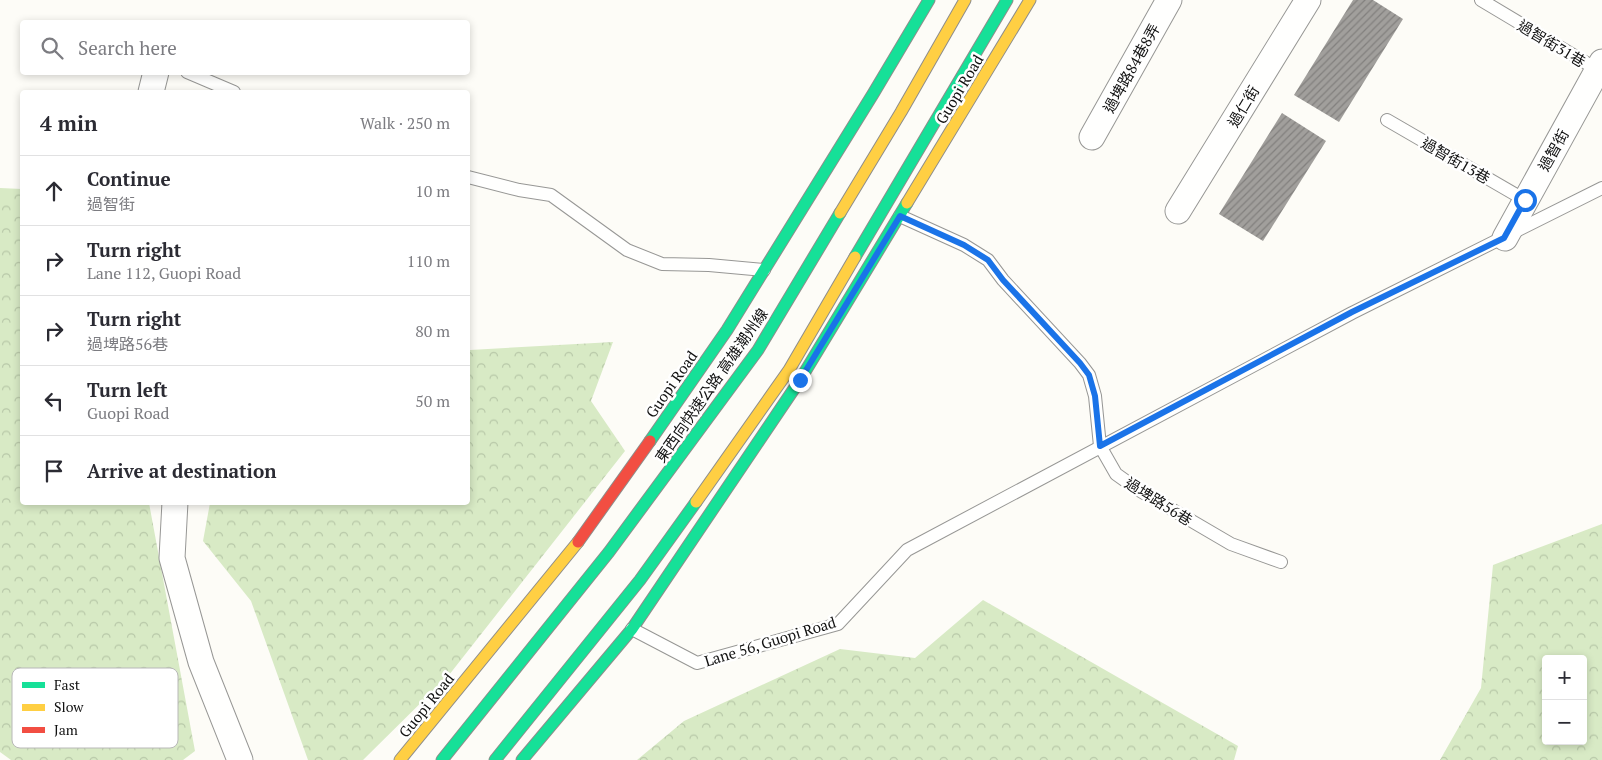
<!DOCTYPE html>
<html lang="en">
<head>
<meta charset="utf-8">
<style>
	:root { --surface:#fff; --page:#f7f7f7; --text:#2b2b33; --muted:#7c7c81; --line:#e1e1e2 }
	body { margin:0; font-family:"PT Serif","Noto Sans TC",serif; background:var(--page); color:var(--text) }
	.controls { position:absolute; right:15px; bottom:15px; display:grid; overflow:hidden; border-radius:5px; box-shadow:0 2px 8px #0003 }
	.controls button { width:45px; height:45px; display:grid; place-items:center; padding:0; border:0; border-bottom:1px solid var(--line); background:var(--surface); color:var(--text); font:25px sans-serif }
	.stop { position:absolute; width:15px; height:15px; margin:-11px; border:4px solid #1a73e8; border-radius:50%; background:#fff }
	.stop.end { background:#1a73e8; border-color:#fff; box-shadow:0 1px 5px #0008 }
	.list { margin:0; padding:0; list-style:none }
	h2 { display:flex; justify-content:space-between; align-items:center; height:65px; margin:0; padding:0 20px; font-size:21px }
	h2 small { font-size:16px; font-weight:400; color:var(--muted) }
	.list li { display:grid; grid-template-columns:32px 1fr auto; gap:15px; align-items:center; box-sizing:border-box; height:70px; padding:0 20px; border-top:1px solid var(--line) }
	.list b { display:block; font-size:19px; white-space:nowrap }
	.list p { margin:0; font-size:16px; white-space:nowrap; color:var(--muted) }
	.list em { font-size:16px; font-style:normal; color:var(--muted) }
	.icon { flex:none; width:28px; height:28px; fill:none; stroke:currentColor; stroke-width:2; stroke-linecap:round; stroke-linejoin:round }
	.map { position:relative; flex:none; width:1602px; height:760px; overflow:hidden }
	.search { position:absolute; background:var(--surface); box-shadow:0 2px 8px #0003; left:20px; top:20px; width:450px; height:55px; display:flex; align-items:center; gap:12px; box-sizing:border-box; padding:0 18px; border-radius:5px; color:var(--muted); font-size:19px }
	.panel { position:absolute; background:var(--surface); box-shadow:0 2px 8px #0003; left:20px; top:90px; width:450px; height:415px; border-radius:5px }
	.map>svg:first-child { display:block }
	.forest { fill:url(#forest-crowns); fill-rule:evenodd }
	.building { fill:url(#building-hatch) }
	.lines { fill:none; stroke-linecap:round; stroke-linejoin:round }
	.lane-casing { stroke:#979795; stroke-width:14 }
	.street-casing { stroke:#979795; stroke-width:27 }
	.fast-casing { stroke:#8e8d8b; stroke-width:13 }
	.slow-casing { stroke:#8e8d8b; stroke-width:13 }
	.jam-casing { stroke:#8e8d8b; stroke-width:13 }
	.lane { stroke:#fffffe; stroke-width:12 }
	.street { stroke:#fffffe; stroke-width:25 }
	.fast { stroke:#16e098; stroke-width:11 }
	.slow { stroke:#ffcf43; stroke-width:11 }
	.jam { stroke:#f24e42; stroke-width:11 }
	.route { stroke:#1a73e8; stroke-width:6 }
	.labels { text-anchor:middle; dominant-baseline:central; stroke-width:5; stroke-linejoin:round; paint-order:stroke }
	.street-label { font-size:15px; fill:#111; stroke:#fff }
	.key { fill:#fff; stroke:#b8b8b8; stroke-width:1 }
	.key-label { font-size:14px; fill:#111 }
</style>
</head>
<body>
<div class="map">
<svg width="1602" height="760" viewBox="0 0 1602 760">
	<defs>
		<pattern id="forest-crowns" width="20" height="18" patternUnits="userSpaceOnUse" patternTransform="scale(1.25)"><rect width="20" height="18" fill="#d8eac5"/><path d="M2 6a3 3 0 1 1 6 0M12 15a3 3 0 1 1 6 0" fill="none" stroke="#b8c8a8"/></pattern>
		<pattern id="building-hatch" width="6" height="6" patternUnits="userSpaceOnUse" patternTransform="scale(1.25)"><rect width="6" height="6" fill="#a19f9c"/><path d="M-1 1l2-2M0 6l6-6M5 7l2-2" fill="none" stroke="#82807e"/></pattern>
	</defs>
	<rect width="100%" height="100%" fill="#fdfcf7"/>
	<g class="forest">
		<path d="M0 188 22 189V502L149 503 195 751 183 760H11L0 752Z"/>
		<path d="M613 342 591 401 625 451 449 675 363 760H308L251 601 203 541 210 503 468 502V348L470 350Z"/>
		<path d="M1602 524V760H1440L1481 688 1493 565ZM1546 659H1583V741H1546Z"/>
		<path d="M983 600 1238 746 1234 760H637L684 721 840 649 915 658Z"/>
	</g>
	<g class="building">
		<path d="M1353 0H1373L1403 19 1339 122 1294 95Z"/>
		<path d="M1282 113 1326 141 1263 241 1219 214Z"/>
	</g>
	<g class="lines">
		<g class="lane-casing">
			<g id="lane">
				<path d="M1481 0 1598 70"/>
				<path d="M187 72 234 92"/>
				<path d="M1387 120 1525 200"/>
				<path d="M468 177 519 190 551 195 627 250 662 264 709 265 764 270"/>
				<path d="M900 216 964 245 988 260 1003 280 1080 363 1089 375 1095 396 1100 446 1116 474 1137 489 1231 544 1281 562"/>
				<path d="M632 629 697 663 838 624 907 550 1352 313 1602 188"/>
			</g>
		</g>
		<g class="street-casing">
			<g id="street">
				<path d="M151 92 156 72"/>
				<path d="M1092 137 1169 0"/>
				<path d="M1178 211 1308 0"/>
				<path d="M1505 238 1602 62"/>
				<path d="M175 502 172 558 201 662 240 760"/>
			</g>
		</g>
		<g class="fast-casing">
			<g id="fast">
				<path d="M855 257 1007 0"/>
				<path d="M650 441 727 330 873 94 929 0"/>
				<path d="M442 760 609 552 758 350 840 213"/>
				<path d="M495 760 640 580 696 502"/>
				<path d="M522 760 632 629 800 380 907 203"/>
			</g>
		</g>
		<g class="slow-casing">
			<g id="slow">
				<path d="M907 203 1030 0"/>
				<path d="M840 213 901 112 965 0"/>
				<path d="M696 502 789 370 855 257"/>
				<path d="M400 760 578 542"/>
			</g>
		</g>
		<g class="jam-casing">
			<path id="jam" d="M578 542 650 441"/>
		</g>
		<use href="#lane" class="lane"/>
		<use href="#street" class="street"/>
		<use href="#fast" class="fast"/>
		<use href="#slow" class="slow"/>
		<use href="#jam" class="jam"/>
	</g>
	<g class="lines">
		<path class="route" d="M800 380 900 216 964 245 988 260 1003 280 1080 363 1089 375 1095 396 1100 446 1352 312 1504 238 1525 200"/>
	</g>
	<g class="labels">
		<g class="street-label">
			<text transform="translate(1552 43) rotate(31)">過智街31巷</text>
			<text transform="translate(1131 68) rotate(-61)">過埤路84巷8弄</text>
			<text transform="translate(959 89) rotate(-59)">Guopi Road</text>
			<text transform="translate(1243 106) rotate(-59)">過仁街</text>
			<text transform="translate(1553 150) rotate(-61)">過智街</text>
			<text transform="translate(1456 160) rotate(30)">過智街13巷</text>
			<text transform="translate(671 384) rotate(-55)">Guopi Road</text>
			<text transform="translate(711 385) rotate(-55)">東西向快速公路 高雄潮州線</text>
			<text transform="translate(1159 501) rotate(32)">過埤路56巷</text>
			<text transform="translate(770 641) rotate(-17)">Lane 56, Guopi Road</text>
			<text transform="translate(426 705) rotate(-51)">Guopi Road</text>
		</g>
	</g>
	<rect x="12" y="668" width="166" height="80" rx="8" class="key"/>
	<rect x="22" y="682" width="23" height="6" fill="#16e098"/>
	<rect x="22" y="704" width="23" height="7" fill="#ffcf43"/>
	<rect x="22" y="727" width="23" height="6" fill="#f24e42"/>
	<g class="key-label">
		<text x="54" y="690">Fast</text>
		<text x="54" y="712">Slow</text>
		<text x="54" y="735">Jam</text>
	</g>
</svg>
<div class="controls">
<button>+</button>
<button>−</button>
</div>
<div class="stop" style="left:1525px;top:200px"></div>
<div class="stop end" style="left:800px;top:380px"></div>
<div class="search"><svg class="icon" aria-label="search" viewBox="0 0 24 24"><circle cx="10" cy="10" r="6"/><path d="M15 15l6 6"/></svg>Search here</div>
<section class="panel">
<h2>4 min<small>Walk · 250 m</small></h2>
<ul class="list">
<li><svg class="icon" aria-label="ahead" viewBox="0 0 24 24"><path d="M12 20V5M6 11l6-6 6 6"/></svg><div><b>Continue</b><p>過智街</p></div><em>10 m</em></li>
<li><svg class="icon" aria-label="right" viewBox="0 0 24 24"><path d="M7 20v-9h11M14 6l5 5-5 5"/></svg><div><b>Turn right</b><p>Lane 112, Guopi Road</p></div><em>110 m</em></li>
<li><svg class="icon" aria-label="right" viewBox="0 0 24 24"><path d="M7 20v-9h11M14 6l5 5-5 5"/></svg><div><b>Turn right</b><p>過埤路56巷</p></div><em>80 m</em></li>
<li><svg class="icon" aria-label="left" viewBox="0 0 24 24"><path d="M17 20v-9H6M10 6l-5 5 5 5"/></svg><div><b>Turn left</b><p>Guopi Road</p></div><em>50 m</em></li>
<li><svg class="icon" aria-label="arrive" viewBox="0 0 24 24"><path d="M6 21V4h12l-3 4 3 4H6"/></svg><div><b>Arrive at destination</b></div></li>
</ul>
</section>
</div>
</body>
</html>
